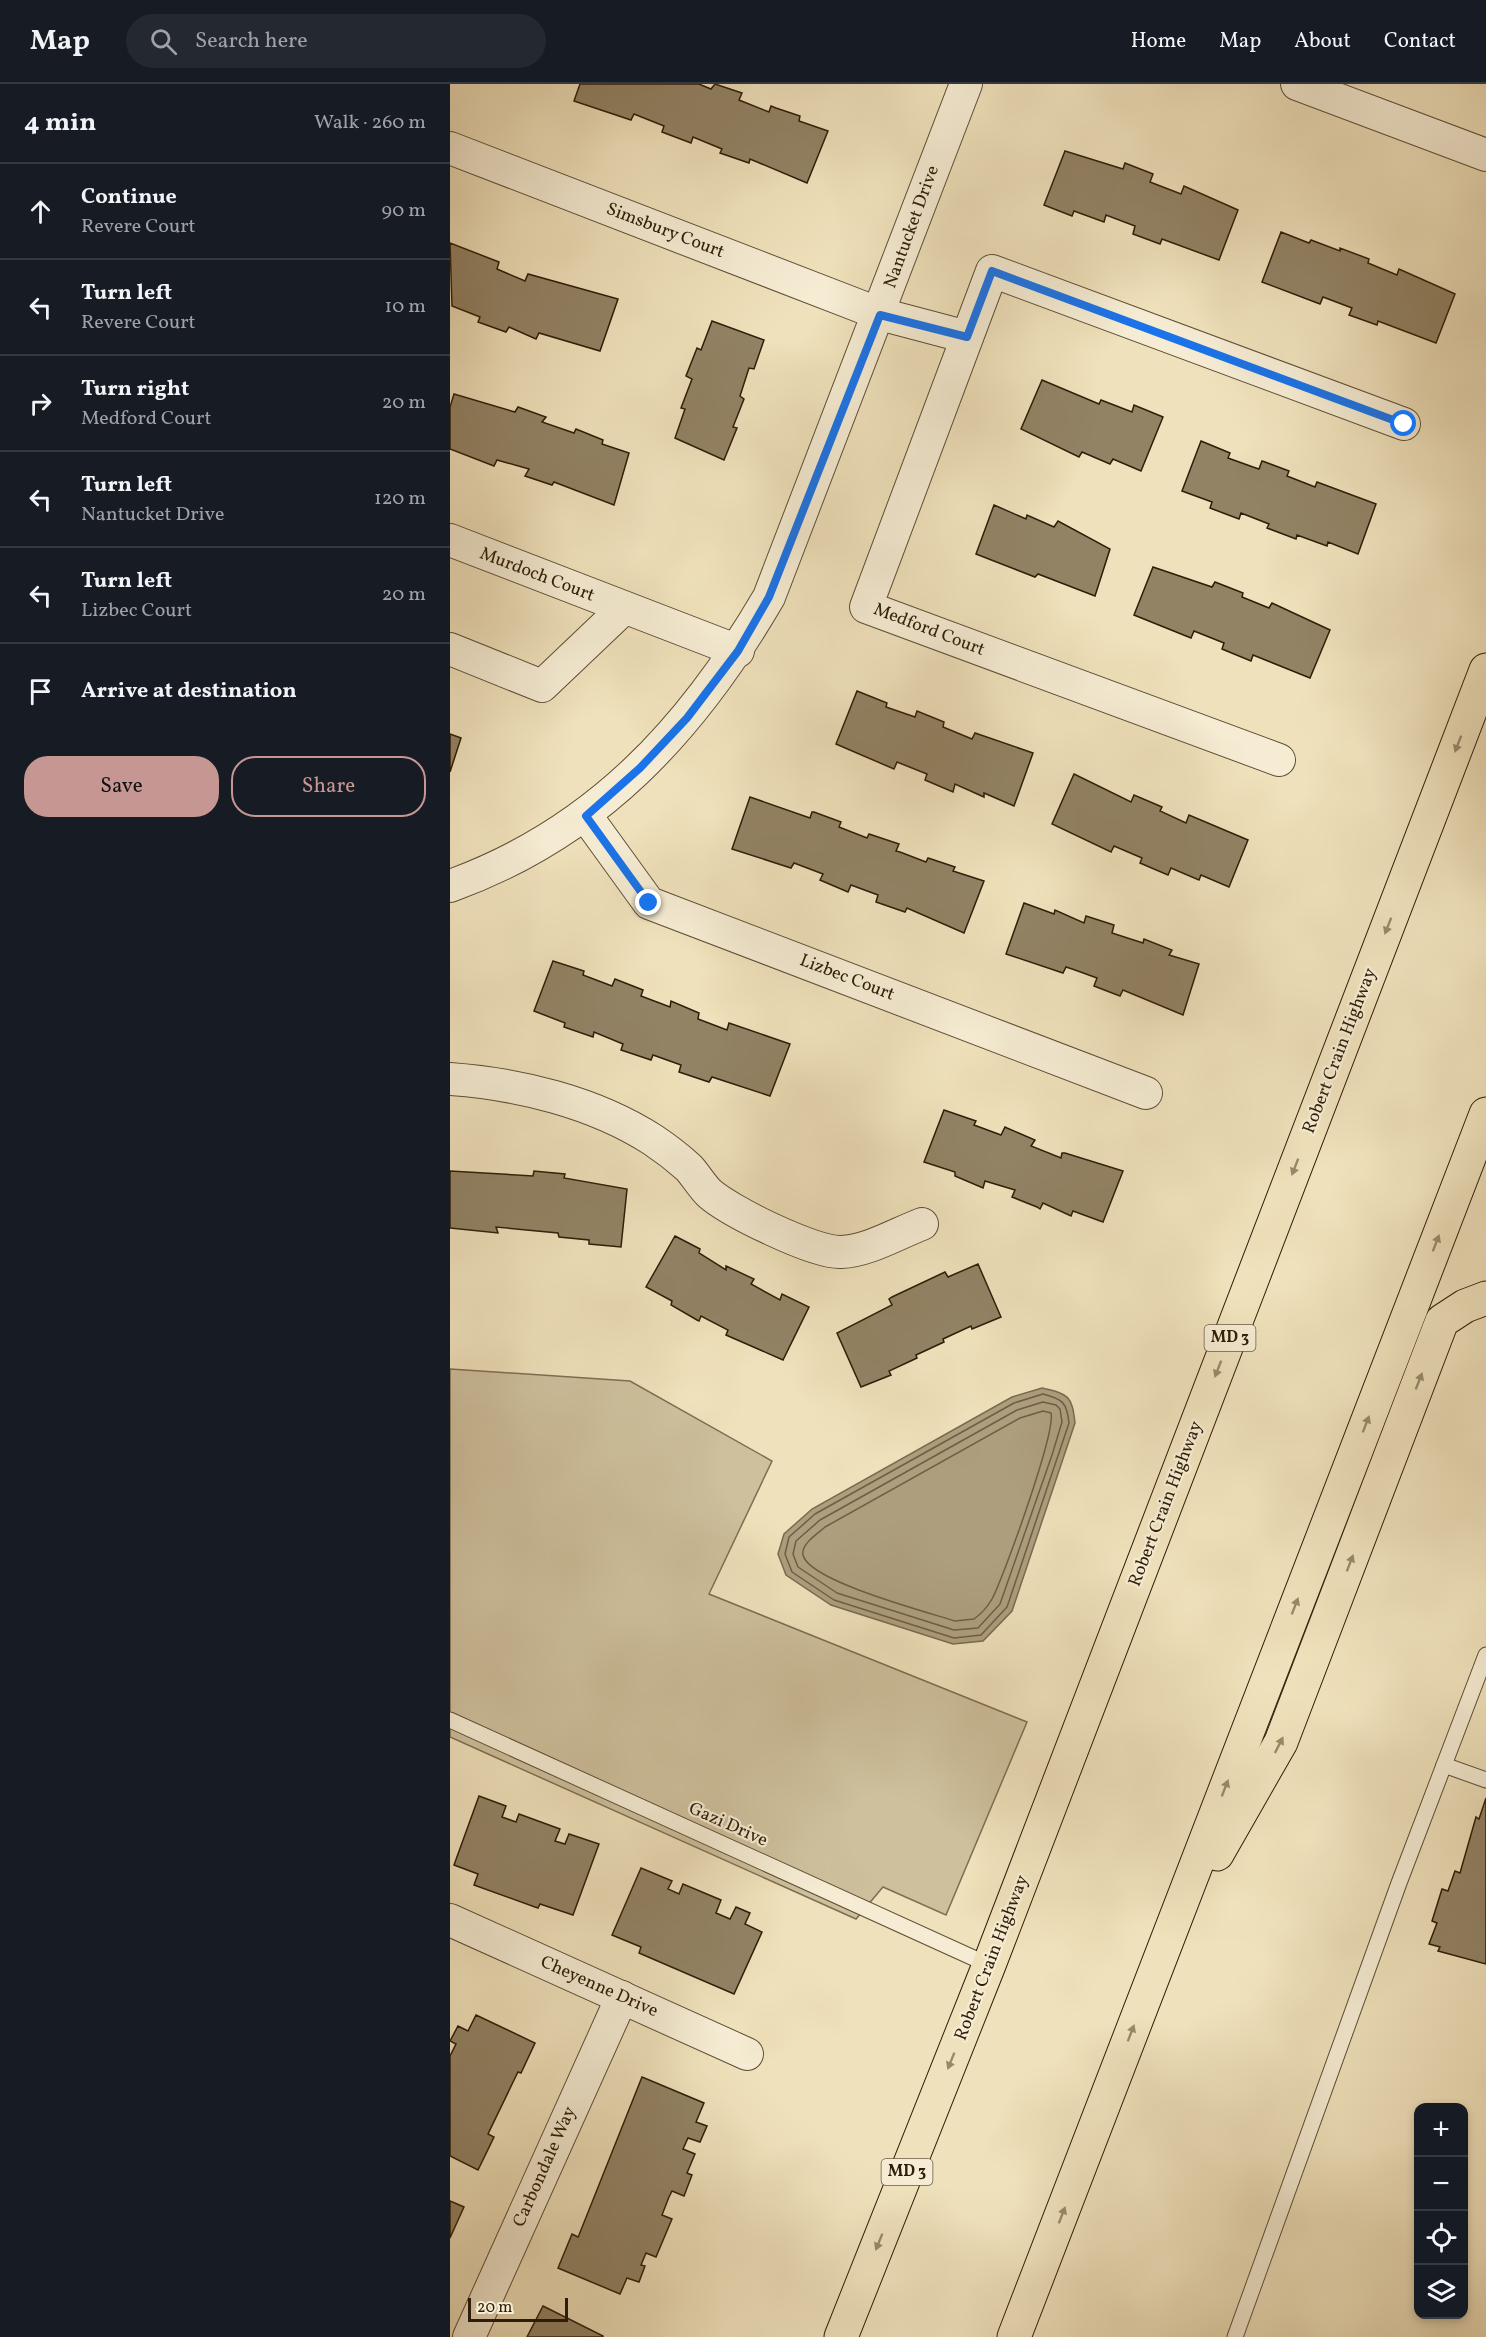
<!DOCTYPE html>
<html lang="en">
<head>
<meta charset="utf-8">
<style>
	:root { --surface:#171b24; --page:#242831; --text:#f1f3f6; --muted:#9ea1a6; --line:#363941; --accent:#c59692 }
	body { margin:0; font-family:Vollkorn,serif; background:var(--page); color:var(--text) }
	.controls { position:absolute; right:18px; bottom:18px; display:grid; overflow:hidden; border-radius:12px; box-shadow:0 3px 9px #0003 }
	.controls button { width:54px; height:54px; display:grid; place-items:center; padding:0; border:0; border-bottom:2px solid var(--line); background:var(--surface); color:var(--text); font:30px sans-serif }
	.scale { position:absolute; left:18px; bottom:15px; width:100px; box-sizing:border-box; padding-left:6px; border:3px solid #2e1d08; border-top:0; font-size:16px; line-height:21px; white-space:nowrap; color:#2e1d08; -webkit-text-stroke:4px #f5ecd3; paint-order:stroke }
	.stop { position:absolute; width:18px; height:18px; margin:-14px; border:4px solid #1a73e8; border-radius:50%; background:#fff }
	.stop.end { background:#1a73e8; border-color:#fff; box-shadow:0 2px 6px #0008 }
	.list { margin:0; padding:0; list-style:none }
	h2 { display:flex; justify-content:space-between; align-items:center; height:78px; margin:0; padding:0 24px; font-size:26px }
	h2 small { font-size:20px; font-weight:400; color:var(--muted) }
	.list li { display:grid; grid-template-columns:39px 1fr auto; gap:18px; align-items:center; box-sizing:border-box; height:96px; padding:0 24px; border-top:2px solid var(--line) }
	.list b { display:block; font-size:22px; white-space:nowrap }
	.list p { margin:0; font-size:20px; white-space:nowrap; color:var(--muted) }
	.list em { font-size:20px; font-style:normal; color:var(--muted) }
	.actions { display:flex; gap:12px; padding:18px 24px }
	.actions a { flex:1; padding:14px 0; border:2px solid var(--accent); border-radius:24px; text-align:center; font-size:21px; color:var(--accent) }
	.actions .main { background:var(--accent); color:#111 }
	.icon { flex:none; width:33px; height:33px; fill:none; stroke:currentColor; stroke-width:2; stroke-linecap:round; stroke-linejoin:round }
	.map { position:relative; flex:none; width:1036px; height:2253px; overflow:hidden }
	header { display:flex; align-items:center; gap:36px; box-sizing:border-box; height:84px; padding:0 30px; background:var(--surface); border-bottom:2px solid var(--line) }
	header strong { font-size:28px }
	nav { display:flex; gap:33px; margin-inline-start:auto; font-size:21px }
	.search { width:420px; height:54px; background:var(--page); display:flex; align-items:center; gap:15px; box-sizing:border-box; padding:0 21px; border-radius:33px; color:var(--muted); font-size:22px }
	main { display:flex }
	aside { flex:1; background:var(--surface) }
	.map>svg:first-child { display:block }
	.green { fill:#cec09d; stroke:#7e6e52; stroke-width:1.5 }
	.water { fill:#ad9e7e; stroke:#7a6a4f; stroke-width:1.5 }
	.lines { fill:none; stroke-linecap:round; stroke-linejoin:round }
	.shore { stroke:#6e5e43; stroke-width:1.5 }
	.building { fill:#928365; stroke:#2e1d08; stroke-width:1.5 }
	.lane-casing { stroke:#5e4e35; stroke-width:17 }
	.street-casing { stroke:#5e4e35; stroke-width:34 }
	.highway-casing { stroke:#2e1d08; stroke-width:35 }
	.lane { stroke:#f5ecd3; stroke-width:15 }
	.street { stroke:#f5ecd3; stroke-width:32 }
	.highway { stroke:#efe1bb; stroke-width:33 }
	.oneway { fill:#98896a }
	.route { stroke:#1a73e8; stroke-width:8 }
	.labels { text-anchor:middle; dominant-baseline:central; stroke-width:4.5; stroke-linejoin:round; paint-order:stroke }
	.shield { fill:#f5ecd3; stroke:#6a5b45; stroke-width:1.5 }
	.shield-label { font-size:16px; font-weight:bold; fill:#2e1d08 }
	.street-label { font-size:18px; fill:#2e1d08; stroke:#f5ecd3 }
</style>
</head>
<body>
<header>
<strong>Map</strong>
<div class="search"><svg class="icon" aria-label="search" viewBox="0 0 24 24"><circle cx="10" cy="10" r="6"/><path d="M15 15l6 6"/></svg>Search here</div>
<nav><a>Home</a><a>Map</a><a>About</a><a>Contact</a></nav>
</header>
<main>
<aside>
<h2>4 min<small>Walk · 260 m</small></h2>
<ul class="list">
<li><svg class="icon" aria-label="ahead" viewBox="0 0 24 24"><path d="M12 20V5M6 11l6-6 6 6"/></svg><div><b>Continue</b><p>Revere Court</p></div><em>90 m</em></li>
<li><svg class="icon" aria-label="left" viewBox="0 0 24 24"><path d="M17 20v-9H6M10 6l-5 5 5 5"/></svg><div><b>Turn left</b><p>Revere Court</p></div><em>10 m</em></li>
<li><svg class="icon" aria-label="right" viewBox="0 0 24 24"><path d="M7 20v-9h11M14 6l5 5-5 5"/></svg><div><b>Turn right</b><p>Medford Court</p></div><em>20 m</em></li>
<li><svg class="icon" aria-label="left" viewBox="0 0 24 24"><path d="M17 20v-9H6M10 6l-5 5 5 5"/></svg><div><b>Turn left</b><p>Nantucket Drive</p></div><em>120 m</em></li>
<li><svg class="icon" aria-label="left" viewBox="0 0 24 24"><path d="M17 20v-9H6M10 6l-5 5 5 5"/></svg><div><b>Turn left</b><p>Lizbec Court</p></div><em>20 m</em></li>
<li><svg class="icon" aria-label="arrive" viewBox="0 0 24 24"><path d="M6 21V4h12l-3 4 3 4H6"/></svg><div><b>Arrive at destination</b></div></li>
</ul>
<div class="actions"><a class="main">Save</a><a>Share</a></div>
</aside>
<div class="map">
<svg width="1036" height="2253" viewBox="0 0 1036 2253">
	<rect width="100%" height="100%" fill="#efe1bb"/>
	<filter id="stains"><feTurbulence type="fractalNoise" baseFrequency=".00333" numOctaves="4"/><feColorMatrix values="0 0 0 0 .2 0 0 0 0 .09 0 0 0 0 .02 0 0 0 .5 -.17"/></filter>
	<radialGradient id="worn" r=".72"><stop offset=".6" stop-color="#630" stop-opacity="0"/><stop offset="1" stop-color="#630" stop-opacity=".3"/></radialGradient>
	<path class="green" d="M0 1285 180 1297 322 1377 259 1510 577 1638 496 1831 433 1803 406 1835 0 1653Z"/>
	<path class="water" d="M592 1304C619 1310 622 1312 625 1339L562 1527 533 1557 503 1560 381 1521 336 1491 328 1470 334 1450 362 1425 562 1313Z"/>
	<g class="lines">
		<g class="shore">
			<path d="M593 1310C613 1315 617 1319 619 1339L557 1523 531 1551 504 1554 384 1516 342 1488 335 1470 339 1453 365 1430 564 1319Z"/>
			<path d="M593 1318 606 1321 610 1325 612 1338 602 1371 550 1520 528 1544 504 1546 387 1509 348 1483 343 1470 346 1457 370 1436 567 1326Z"/>
			<path d="M593 1327 601 1329C606 1348 554 1492 542 1515 538 1522 531 1530 524 1535L505 1537C480 1529 358 1497 353 1471 351 1460 367 1450 375 1443L570 1334Z"/>
		</g>
	</g>
	<g class="building">
		<path d="M249 0 261 5 265 0 292 9 289 16 319 28 321 22 326 24 350 32 349 37 378 47 357 99 300 75 299 79 270 69 272 65 243 53 241 59 212 48 214 42 184 30 181 36 124 17 130 0Z"/>
		<path d="M615 67 673 85 675 79 703 90 700 98 731 110 734 102 788 126 769 176 712 155 710 160 683 150 685 142 656 131 654 138 624 127 622 132 594 121Z"/>
		<path d="M831 148 859 159 861 156 890 167V164L919 175 918 179 930 184 947 191 949 185 1005 210 986 259 928 237 927 241 899 231 902 224 873 213 870 220 812 198Z"/>
		<path d="M0 159 49 178 47 185 75 197 78 190 168 215 150 267 89 249 86 255 59 243 56 248 28 238 30 233 2 222Z"/>
		<path d="M262 237 314 256 304 285 299 284 290 312 294 315 283 343 287 344 274 376 225 354 235 325 231 324 242 295 236 292 247 264 251 266Z"/>
		<path d="M592 296 649 320 651 316 682 328 684 321 713 333 691 387 663 375 660 380 632 368 629 373 571 345Z"/>
		<path d="M4 310 65 328 68 323 96 333 92 338 124 349 126 345 153 356 152 360 179 369 164 421 104 398 102 401 75 392 79 385 47 376 44 382 0 365V323Z"/>
		<path d="M751 357 780 369 778 374 803 383 809 385 812 377 815 378 839 387 837 392 860 401 865 403 867 398 926 420 908 470 878 458 877 462 847 451 846 455 817 444 819 440 791 429 789 435 760 424 762 418 732 407Z"/>
		<path d="M544 421 576 435 577 431 604 443 608 437 660 465 645 512 588 490 585 493 526 470Z"/>
		<path d="M703 483 762 503 765 498 793 509 792 513 819 524 822 519 880 546 860 594 803 571 801 577 772 565 774 559 744 547 741 554 684 531Z"/>
		<path d="M407 607 437 619 436 623 465 633 467 627 494 638 493 643 522 655 525 649 583 669 564 722 534 709V713L505 700 503 708 475 696 477 690 447 678 444 685 386 660Z"/>
		<path d="M0 650 11 654 0 688Z"/>
		<path d="M624 690 681 718 684 711 712 723 710 727 736 739 739 731 798 756 779 803 751 791 749 796 721 784 718 791 690 779 692 774 664 762 661 768 602 740Z"/>
		<path d="M300 713 360 734 362 728H364L391 738 389 743 417 754 419 750 449 760 446 767 450 768 476 778 478 774 505 783 503 787 534 797 514 849 457 824 455 828 426 818 428 811 401 801 398 808 370 796 373 790 344 779 341 784 282 765Z"/>
		<path d="M574 819 604 830 605 826 634 839 636 832 664 841 662 849 693 859 694 855 722 866 719 871 749 880 733 931 673 906 670 912 644 902 647 894 625 886 616 883 613 889 556 870Z"/>
		<path d="M103 877 134 887 133 891 162 902 165 895 193 906 191 912 220 923 221 917 249 929 248 935 277 946 279 939 340 960 320 1012 262 993 259 998 229 988 231 981 203 971 201 976 171 966 173 960 144 948 143 953 114 943 115 939 84 927Z"/>
		<path d="M494 1026 526 1037 524 1041 551 1051 555 1043 557 1044 585 1056 581 1062 611 1074 612 1069H615L673 1087 653 1138 623 1127 621 1132 593 1119 590 1125 587 1123 562 1113 565 1106 535 1097 533 1104 505 1092V1088L474 1078Z"/>
		<path d="M0 1087 83 1092 84 1087 94 1088 115 1090 114 1094 177 1105 171 1163 139 1160V1156L109 1153 108 1149 46 1143 48 1149 0 1144Z"/>
		<path d="M225 1152 250 1165 249 1169 276 1186V1182L304 1195 301 1200 330 1216 332 1210 359 1223 333 1276 276 1251 278 1246 251 1232 249 1237 247 1236 221 1221 222 1217 196 1203Z"/>
		<path d="M528 1180 551 1233 522 1245 521 1242 493 1255 494 1258 466 1271 467 1274 439 1287 441 1291 411 1303 387 1249 442 1221 439 1215 442 1213 495 1188 498 1193Z"/>
		<path d="M29 1712 56 1722 52 1733 66 1738 69 1730 110 1745 105 1757 115 1760 119 1750 149 1760 123 1831 90 1820 88 1824 85 1823 24 1801 28 1790 4 1781Z"/>
		<path d="M1036 1714V1880L988 1867 990 1863 979 1860 987 1839 982 1837 992 1805 998 1807 1005 1787 1010 1789 1026 1733 1029 1735Z"/>
		<path d="M191 1784 222 1797 218 1805 229 1810 233 1800 271 1816 266 1829 280 1835 286 1823 300 1829 295 1840 312 1848 284 1910 189 1869 191 1863 162 1851Z"/>
		<path d="M26 1931 85 1959 71 1989 68 1988 66 1992 38 2050 44 2053 28 2086 0 2072V1972L6 1960 0 1957 8 1942 18 1947Z"/>
		<path d="M192 1993 254 2019 246 2038 257 2042 250 2058 238 2054 233 2065 245 2070 237 2089 242 2091 234 2112 222 2107 219 2113 212 2131 222 2135 206 2173 196 2169 191 2181 195 2182 189 2198 177 2194 170 2210 108 2184 122 2150 128 2153 129 2151Z"/>
		<path d="M0 2117 14 2123 0 2154Z"/>
		<path d="M93 2222 153 2252V2253H77Z"/>
	</g>
	<g class="lines">
		<g class="lane-casing">
			<g id="lane">
				<path d="M0 1636 539 1881"/>
				<path d="M994 1681 1036 1696"/>
				<path d="M785 2253 949 1799 1036 1571"/>
			</g>
		</g>
		<g class="street-casing">
			<g id="street">
				<path d="M847 0 1036 71"/>
				<path d="M0 64 430 230 517 253"/>
				<path d="M0 456 288 567"/>
				<path d="M0 565 92 602 173 525"/>
				<path d="M829 676 416 523 542 187 954 340"/>
				<path d="M136 732 199 819 696 1009"/>
				<path d="M0 802C147 749 242 645 319 513L516 0"/>
				<path d="M0 995C69 1000 144 1018 203 1056 215 1064 228 1074 239 1084 246 1092 252 1102 259 1109 279 1127 364 1169 391 1168 418 1167 446 1150 472 1140"/>
				<path d="M0 1836 297 1970"/>
				<path d="M19 2253 172 1913"/>
			</g>
		</g>
		<g class="highway-casing">
			<g id="highway">
				<path d="M767 1770 831 1658 992 1237 1015 1222 1036 1214"/>
				<path d="M391 2253 539 1881 1036 586"/>
				<path d="M564 2253 1036 1030"/>
			</g>
		</g>
		<use href="#lane" class="lane"/>
		<use href="#street" class="street"/>
		<use href="#highway" class="highway"/>
	</g>
	<defs><path id="oneway-solid" d="M-6-.8H1V-3.2L6.5 0L1 3.2V.8H-6Z" transform="scale(1.5)"/></defs>
	<g class="oneway">
		<use href="#oneway-solid" transform="translate(1008 660) rotate(111)"/>
		<use href="#oneway-solid" transform="translate(938 842) rotate(111)"/>
		<use href="#oneway-solid" transform="translate(845 1083) rotate(111)"/>
		<use href="#oneway-solid" transform="translate(986 1159) rotate(-69)"/>
		<use href="#oneway-solid" transform="translate(768 1285) rotate(111)"/>
		<use href="#oneway-solid" transform="translate(969 1297) rotate(-69)"/>
		<use href="#oneway-solid" transform="translate(916 1340) rotate(-69)"/>
		<use href="#oneway-solid" transform="translate(900 1479) rotate(-69)"/>
		<use href="#oneway-solid" transform="translate(845 1522) rotate(-69)"/>
		<use href="#oneway-solid" transform="translate(829 1661) rotate(-63)"/>
		<use href="#oneway-solid" transform="translate(775 1704) rotate(-69)"/>
		<use href="#oneway-solid" transform="translate(681 1949) rotate(-69)"/>
		<use href="#oneway-solid" transform="translate(501 1977) rotate(112)"/>
		<use href="#oneway-solid" transform="translate(612 2131) rotate(-69)"/>
		<use href="#oneway-solid" transform="translate(429 2158) rotate(112)"/>
	</g>
	<g class="lines">
		<path class="route" d="M199 819 136 732 190 684 237 634 288 567 319 513 430 231 517 253 542 187 954 340"/>
	</g>
	<g class="labels">
		<g class="shield">
			<rect x="754.5" y="1241" width="51" height="26" rx="4.5"/>
			<rect x="431.5" y="2075" width="51" height="26" rx="4.5"/>
		</g>
		<g class="shield-label">
			<text x="780" y="1254">MD 3</text>
			<text x="457" y="2088">MD 3</text>
		</g>
		<g class="street-label">
			<text transform="translate(462 143) rotate(-70)">Nantucket Drive</text>
			<text transform="translate(215 147) rotate(21)">Simsbury Court</text>
			<text transform="translate(87 491) rotate(21)">Murdoch Court</text>
			<text transform="translate(479 546) rotate(21)">Medford Court</text>
			<text transform="translate(397 894) rotate(21)">Lizbec Court</text>
			<text transform="translate(890 967) rotate(-69)">Robert Crain Highway</text>
			<text transform="translate(716 1420) rotate(-69)">Robert Crain Highway</text>
			<text transform="translate(278 1741) rotate(24)">Gazi Drive</text>
			<text transform="translate(542 1874) rotate(-69)">Robert Crain Highway</text>
			<text transform="translate(149 1903) rotate(24)">Cheyenne Drive</text>
			<text transform="translate(95 2083) rotate(-66)">Carbondale Way</text>
		</g>
	</g>
	<rect width="100%" height="100%" filter="url(#stains)"/>
	<rect width="100%" height="100%" fill="url(#worn)"/>
</svg>
<div class="controls">
<button>+</button>
<button>−</button>
<button><svg class="icon" aria-label="locate" viewBox="0 0 24 24"><circle cx="12" cy="12" r="6"/><path d="M12 2v4M12 18v4M2 12h4M18 12h4"/></svg></button>
<button><svg class="icon" aria-label="layers" viewBox="0 0 24 24"><path d="M12 4l9 5-9 5-9-5zM3 14l9 5 9-5"/></svg></button>
</div>
<div class="scale">20 m</div>
<div class="stop" style="left:954px;top:340px"></div>
<div class="stop end" style="left:199px;top:819px"></div>
</div>
</main>
</body>
</html>
